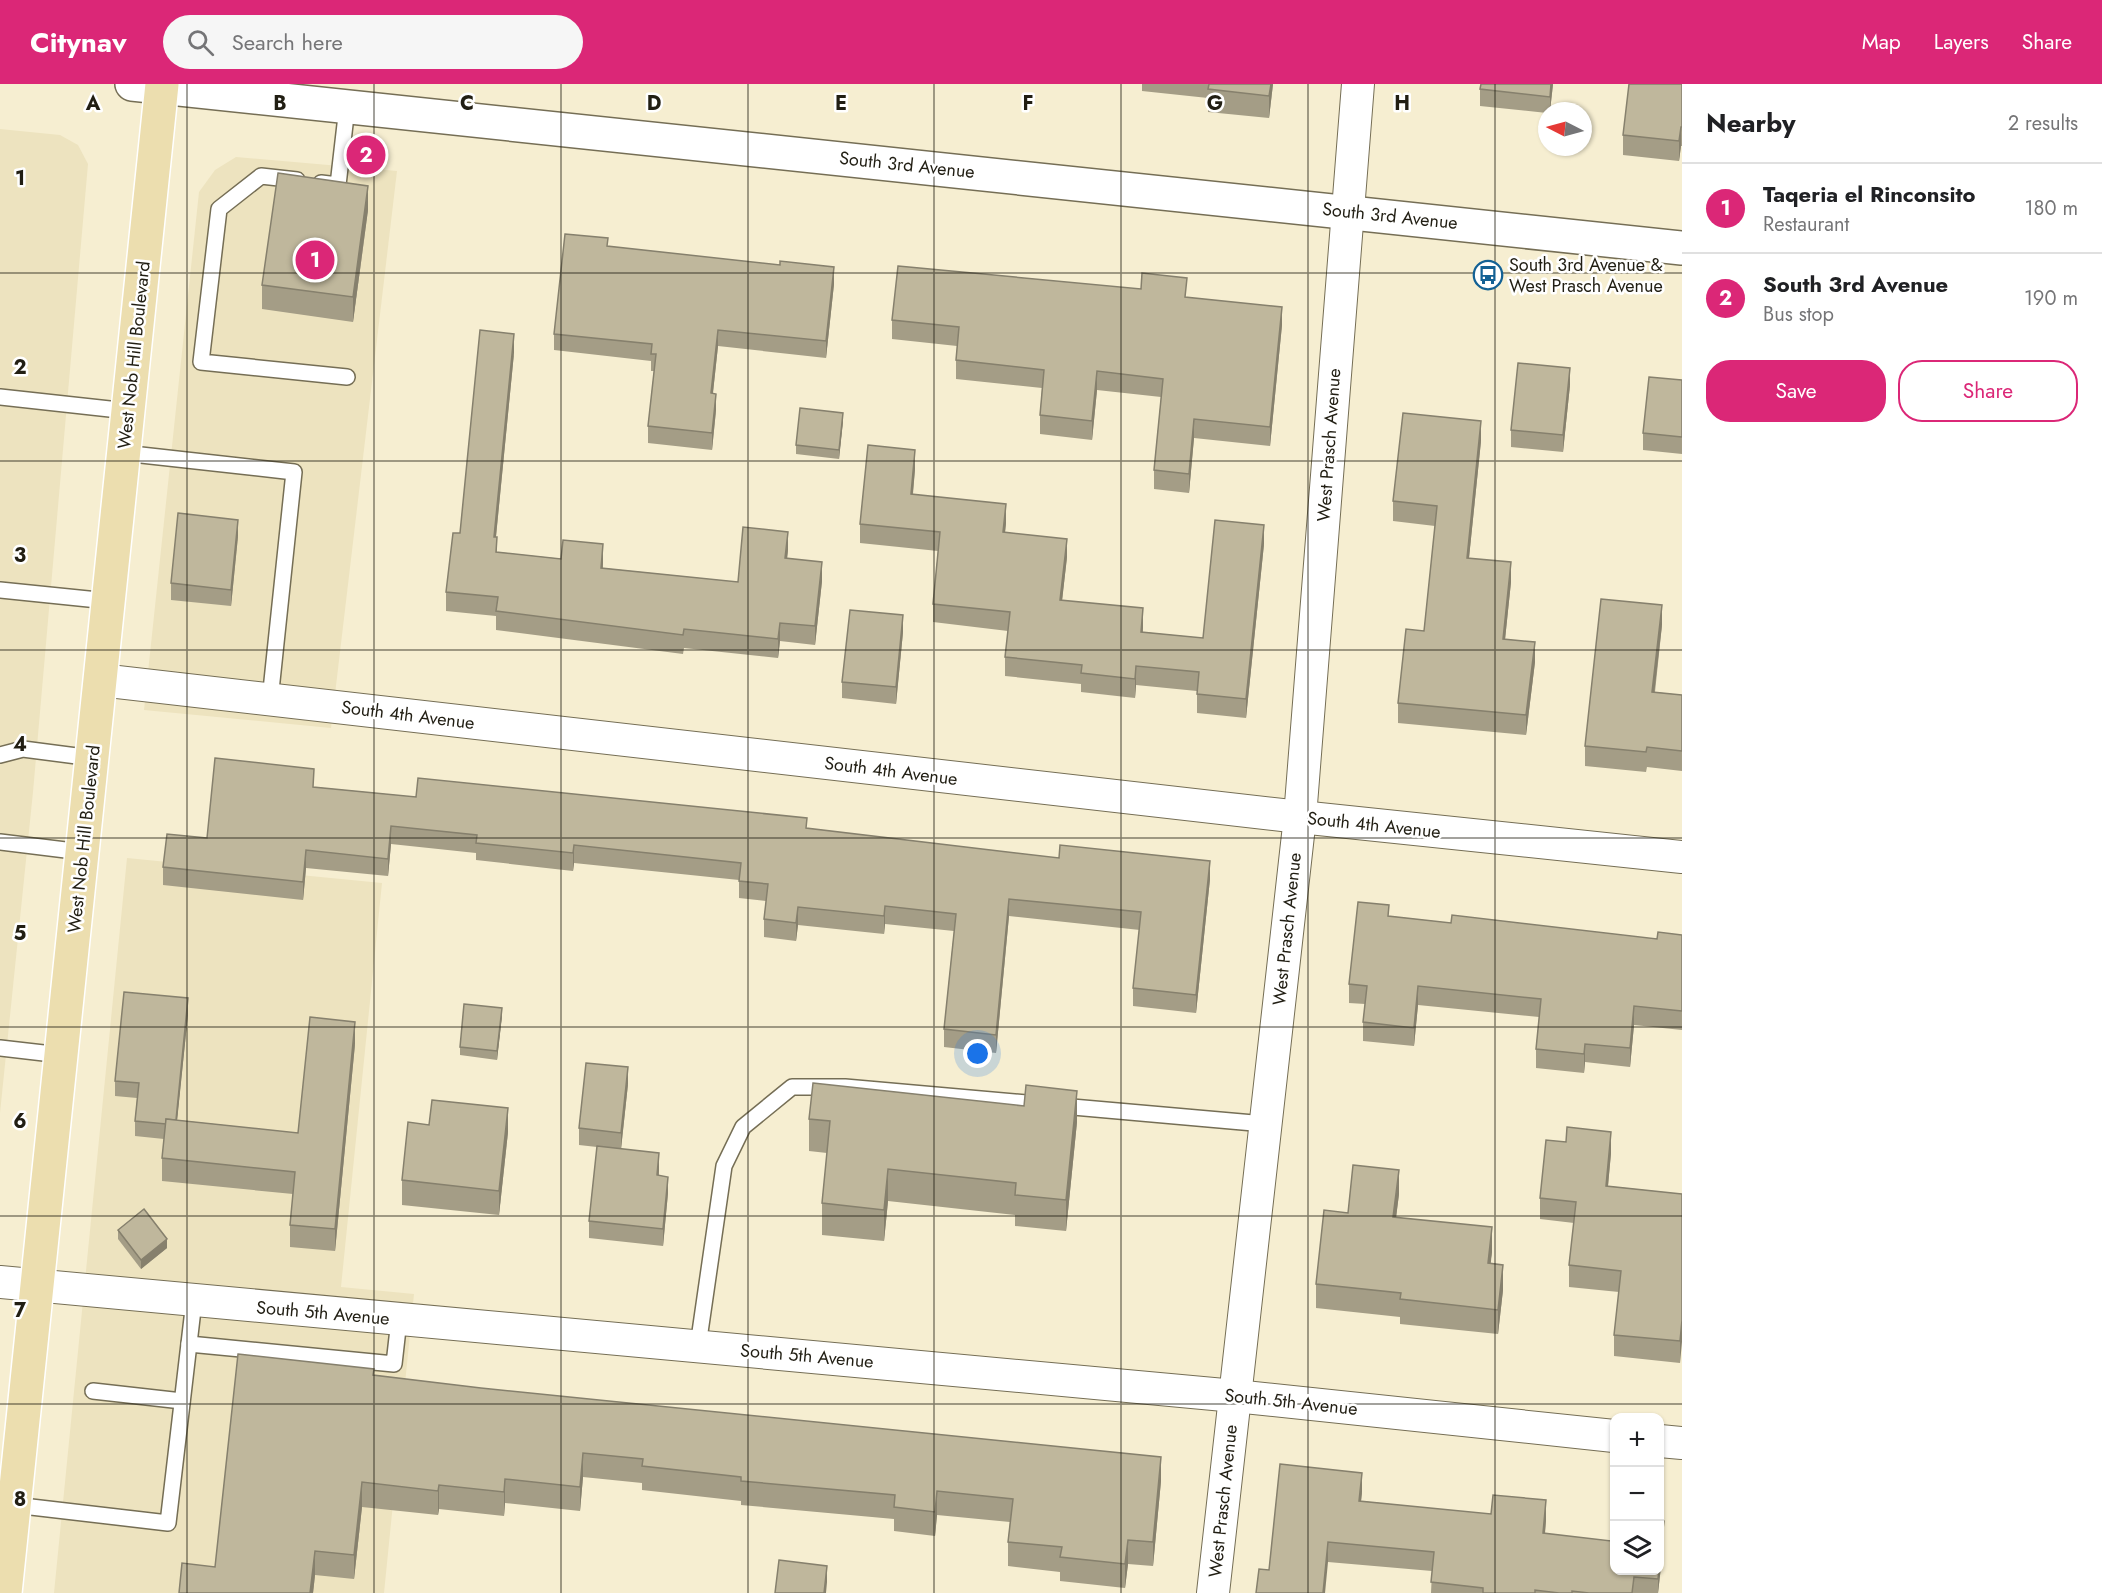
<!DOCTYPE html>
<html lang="en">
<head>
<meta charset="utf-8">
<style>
	:root { --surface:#fff; --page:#f6f6f6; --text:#202124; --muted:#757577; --line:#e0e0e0; --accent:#db2777 }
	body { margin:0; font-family:Jost,sans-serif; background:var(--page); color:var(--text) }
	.controls { position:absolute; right:18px; bottom:18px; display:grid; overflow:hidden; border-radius:12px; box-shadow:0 2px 4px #0004 }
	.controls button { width:54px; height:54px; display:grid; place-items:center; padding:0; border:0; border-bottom:2px solid var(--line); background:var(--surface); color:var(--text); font:30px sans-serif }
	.compass { position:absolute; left:1538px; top:18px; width:54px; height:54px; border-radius:50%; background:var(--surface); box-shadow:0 2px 4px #0004; rotate:276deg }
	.you { position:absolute; left:978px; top:970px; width:21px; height:21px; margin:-15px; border:4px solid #fff; border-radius:50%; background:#1a73e8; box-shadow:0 0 0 9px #1a73e833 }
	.badge { display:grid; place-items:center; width:39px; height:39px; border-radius:50%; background:var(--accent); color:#fff; font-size:20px; font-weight:700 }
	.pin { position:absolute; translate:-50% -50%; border:3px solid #fff; box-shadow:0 2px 6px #0006 }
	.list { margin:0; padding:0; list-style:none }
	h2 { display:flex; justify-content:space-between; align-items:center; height:78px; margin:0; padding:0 24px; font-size:26px }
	h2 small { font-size:20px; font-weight:400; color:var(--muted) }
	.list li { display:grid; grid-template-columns:39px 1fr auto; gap:18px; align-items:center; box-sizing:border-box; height:90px; padding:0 24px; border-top:2px solid var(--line) }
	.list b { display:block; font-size:22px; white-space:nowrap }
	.list p { margin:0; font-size:20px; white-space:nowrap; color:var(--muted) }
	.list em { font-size:20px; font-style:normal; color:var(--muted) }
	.actions { display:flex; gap:12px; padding:18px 24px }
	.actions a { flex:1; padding:14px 0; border:2px solid var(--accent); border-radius:24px; text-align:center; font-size:21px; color:var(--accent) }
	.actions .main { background:var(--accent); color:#fff }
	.icon { flex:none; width:33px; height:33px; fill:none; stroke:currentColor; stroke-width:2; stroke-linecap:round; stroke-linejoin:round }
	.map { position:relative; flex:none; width:1682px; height:1509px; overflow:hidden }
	header { display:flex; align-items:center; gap:36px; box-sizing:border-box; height:84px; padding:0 30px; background:var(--accent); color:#fff }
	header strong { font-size:28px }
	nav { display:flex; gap:33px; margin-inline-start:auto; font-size:21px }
	.search { width:420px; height:54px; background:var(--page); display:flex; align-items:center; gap:15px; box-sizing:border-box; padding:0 21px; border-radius:33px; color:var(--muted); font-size:22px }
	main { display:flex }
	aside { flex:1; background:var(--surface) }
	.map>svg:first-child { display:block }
	.built { fill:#ede3bf }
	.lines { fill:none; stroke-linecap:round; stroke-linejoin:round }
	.lane-casing { stroke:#756e55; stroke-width:18 }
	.street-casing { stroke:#756e55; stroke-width:34 }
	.secondary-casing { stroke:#756e55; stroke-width:36 }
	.primary-casing { stroke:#fff; stroke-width:36 }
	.lane { stroke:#fff; stroke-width:15 }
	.street { stroke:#fff; stroke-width:32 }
	.secondary { stroke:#fff; stroke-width:33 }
	.primary { stroke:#ecdeaf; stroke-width:33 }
	.wall { fill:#a49d86 }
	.shaded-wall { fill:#86806d }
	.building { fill:#bfb79c; stroke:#86806d; stroke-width:1.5 }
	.grid { fill:none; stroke:#211e13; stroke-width:1.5; stroke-opacity:0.55 }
	.labels { text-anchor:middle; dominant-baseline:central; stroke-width:5; stroke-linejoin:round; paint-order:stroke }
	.street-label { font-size:18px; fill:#211e13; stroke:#fff }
	.poi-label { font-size:18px; fill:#211e13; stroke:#fff; text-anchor:start }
	.grid-label { font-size:20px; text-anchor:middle; font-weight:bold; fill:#211e13; stroke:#fff; stroke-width:5; stroke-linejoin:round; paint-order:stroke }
</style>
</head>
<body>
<header>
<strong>Citynav</strong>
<div class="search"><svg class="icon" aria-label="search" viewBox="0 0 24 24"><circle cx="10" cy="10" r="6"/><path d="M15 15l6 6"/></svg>Search here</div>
<nav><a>Map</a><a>Layers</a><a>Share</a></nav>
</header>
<main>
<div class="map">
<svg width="1682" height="1509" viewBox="0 0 1682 1509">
	<rect width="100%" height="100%" fill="#f6eed1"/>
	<g class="built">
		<path d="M0 45 60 51 78 61 88 80 33 708 0 1029Z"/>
		<path d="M236 73 397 87 331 644 144 626 199 108 215 86Z"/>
		<path d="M127 774 382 799 341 1203 414 1210 384 1509H54Z"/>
	</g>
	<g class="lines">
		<g class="lane-casing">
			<g id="lane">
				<path d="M297 96 261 92 219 125 201 278 347 293"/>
				<path d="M321 99 338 101 347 23"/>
				<path d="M0 313 128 327"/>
				<path d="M123 369 294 388 270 616"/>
				<path d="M0 506 108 517"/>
				<path d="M0 671 23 665 92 674"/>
				<path d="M0 758 82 768"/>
				<path d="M0 964 61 971"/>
				<path d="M189 1260 394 1280 399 1236"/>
				<path d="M698 1262 724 1082 743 1043 792 1003H845L1265 1040"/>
				<path d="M93 1307 182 1317"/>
				<path d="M14 1421 168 1439 194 1217"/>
			</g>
		</g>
		<g class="street-casing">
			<g id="street">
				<path d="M100 596 1300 733 1682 773"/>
				<path d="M0 1198 1235 1312 1614 1352"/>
				<path d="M1660 1357 1682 1359"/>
				<path d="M1213 1509 1300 733 1358 0"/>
			</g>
		</g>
		<g class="secondary-casing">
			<path id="secondary" d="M132 0 1682 164"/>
		</g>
		<g class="primary-casing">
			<path id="primary" d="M5 1509 162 0"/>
		</g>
		<use href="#lane" class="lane"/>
		<use href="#street" class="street"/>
		<use href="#secondary" class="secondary"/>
		<use href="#primary" class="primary"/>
	</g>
	<g class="wall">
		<path d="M1142 0H1273L1269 34 1208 28V14L1142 7Z"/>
		<path d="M1553 0 1550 27H1547V29L1480 22V5Z"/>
		<path d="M1682 0V62H1681L1679 77 1623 71V51Z"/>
		<path d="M368 126 353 238 262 225V201Z"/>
		<path d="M608 162 834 200 826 274 718 262 713 309 716 326 712 366 648 359V342L654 287H651V277L554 266V250Z"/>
		<path d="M1187 213 1282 241 1270 362 1194 354 1189 409 1154 405V386L1161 313 1097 306 1092 356 1040 350V331L1042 304 956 295V276L957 262 892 255V236Z"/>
		<path d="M514 269 496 453 497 468 603 479V484L738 498 788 466 787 474 822 497 815 561 780 557 778 574 684 564 683 570 496 546V532L446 527V508L460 449Z"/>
		<path d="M1682 296V370L1643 366V349Z"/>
		<path d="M1570 301 1563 368 1511 363V346Z"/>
		<path d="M843 337 839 375 796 370V361Z"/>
		<path d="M1481 357 1469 474 1511 498 1505 555 1535 578 1526 651 1398 639V619L1424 547 1435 442 1393 437V417Z"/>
		<path d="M915 385 913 410 1006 439 1005 448 1067 473 1062 516 1143 543V548L1203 554 1264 460 1246 634 1197 629V607L1136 601 1135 614 1081 608V600L1005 592V573L1008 547 933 538V520L938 467 860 459V440Z"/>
		<path d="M238 452 231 522 171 516V499Z"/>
		<path d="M1662 541 1655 608 1682 611V687L1647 683 1646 688 1585 682V662Z"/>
		<path d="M903 548 896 620 842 614V598Z"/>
		<path d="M314 703 416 713 807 744 1210 795 1196 929 1133 922V904L1140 846 1009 832 996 969 944 963V945L954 847 885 840 884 850 798 841 796 857 764 853V835L766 817 739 814V796L574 779 573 787 476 776V769L391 760 388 792 306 784 303 816 163 801V783L207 754Z"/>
		<path d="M1389 832 1451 839 1657 855 1682 851V946L1634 941 1630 983 1585 978 1584 989 1536 984V965L1539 933 1418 921 1414 962 1363 957V938L1365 920 1349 919V900Z"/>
		<path d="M188 930 177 1036 298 1049 355 960 335 1167 290 1163V1141L293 1110 162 1097V1074L164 1055 135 1052V1037L137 1014 115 1012V997Z"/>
		<path d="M502 932 497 976 460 971V963Z"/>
		<path d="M628 1000 621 1065 659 1086V1091L668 1109 663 1162 589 1154V1137L597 1063 579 1061V1044Z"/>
		<path d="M809 1035 1077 1038 1066 1147 1015 1142V1131L888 1117 884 1157 822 1151V1119L827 1069 809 1067Z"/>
		<path d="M508 1048 499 1131 402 1121V1096Z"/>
		<path d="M1611 1069 1608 1102 1682 1110 1680 1279 1614 1272V1251L1619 1208 1569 1203V1181L1574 1139 1540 1135V1114Z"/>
		<path d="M1399 1110 1396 1133 1492 1168 1490 1180 1503 1206 1498 1250 1400 1240V1233L1316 1224V1200L1348 1129Z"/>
		<path d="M118 1146 167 1164 141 1185 118 1155Z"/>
		<path d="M374 1291 1161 1397 1153 1482 1128 1480 1125 1504 1060 1497V1488L1008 1482V1458L1010 1438 937 1431 935 1452 894 1447V1435L741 1421V1417L642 1406V1399L583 1393 580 1427 505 1419 504 1432 439 1425 438 1431 362 1423 354 1495 315 1491 313 1509H179L215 1483Z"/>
		<path d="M1362 1408 1361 1417 1546 1436 1545 1450 1611 1457 1664 1456 1658 1509H1431L1432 1487 1328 1478 1269 1486Z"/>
	</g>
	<g class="shaded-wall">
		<path d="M1271 0H1273L1269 34V12Z"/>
		<path d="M1551 0H1553L1550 27V13Z"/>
		<path d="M1681 43V62L1679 77V57Z"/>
		<path d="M368 102V126L353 238V213Z"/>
		<path d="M834 183V200L826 274V257Z"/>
		<path d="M1282 223V241L1270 362V343Z"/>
		<path d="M718 246V262L711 326V309Z"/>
		<path d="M514 250V269L494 472V453Z"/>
		<path d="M1570 284V301L1563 368V351Z"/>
		<path d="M1097 287V306L1092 356V337Z"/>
		<path d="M716 310V326L712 366V349Z"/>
		<path d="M843 329V337L839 375V366Z"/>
		<path d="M1194 335V354L1189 409V390Z"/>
		<path d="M1481 337V357L1467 493V474Z"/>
		<path d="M915 366V385L911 429V410Z"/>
		<path d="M1006 420V439L1003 467V448Z"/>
		<path d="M238 436V452L231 522V506Z"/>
		<path d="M1264 441V460L1246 634V615Z"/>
		<path d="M788 448V466L785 493V474Z"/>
		<path d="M1067 455V473L1060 535V516Z"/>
		<path d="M603 460V479L601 503V484Z"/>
		<path d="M822 478V497L815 561V542Z"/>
		<path d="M1511 478V498L1503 575V555Z"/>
		<path d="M1662 521V541L1652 628V608Z"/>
		<path d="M1143 524V543L1141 567V548Z"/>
		<path d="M903 531V548L896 620V603Z"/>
		<path d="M780 539V557L778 574V555Z"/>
		<path d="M1535 558V578L1526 651V631Z"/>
		<path d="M1136 582V601L1135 614V595Z"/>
		<path d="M391 742V760L388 792V775Z"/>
		<path d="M574 761V779L573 787V769Z"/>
		<path d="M306 766V784L303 816V798Z"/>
		<path d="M1210 777V795L1196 929V911Z"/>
		<path d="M1009 815V832L996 969V951Z"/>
		<path d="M885 822V840L884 850V832Z"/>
		<path d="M798 823V841L796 857V839Z"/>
		<path d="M1418 902V921L1414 962V944Z"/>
		<path d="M188 914V930L175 1057V1041Z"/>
		<path d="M1634 922V941L1630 983V964Z"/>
		<path d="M502 924V932L497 976V967Z"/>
		<path d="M355 938V960L335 1167V1145Z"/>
		<path d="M1585 960V978L1584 989V970Z"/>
		<path d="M628 983V1000L621 1065V1049Z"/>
		<path d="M1077 1007V1038L1066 1147V1116Z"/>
		<path d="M508 1024V1048L499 1131V1107Z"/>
		<path d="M1611 1048V1069L1606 1123V1102Z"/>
		<path d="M659 1069V1086L657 1108V1091Z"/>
		<path d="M888 1085V1117L884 1157V1126Z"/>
		<path d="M1399 1086V1110L1393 1158V1133Z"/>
		<path d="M668 1093V1109L663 1162V1145Z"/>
		<path d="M1492 1143V1168L1488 1204V1179Z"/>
		<path d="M167 1155V1164L141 1185V1176Z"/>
		<path d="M1503 1181V1206L1498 1250V1226Z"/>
		<path d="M1682 1236V1258L1680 1279V1257Z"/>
		<path d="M583 1369V1393L580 1427V1403Z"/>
		<path d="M1161 1373V1397L1153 1482V1458Z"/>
		<path d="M1362 1389V1408L1359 1436V1417Z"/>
		<path d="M505 1395V1419L504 1432V1408Z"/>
		<path d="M362 1398V1423L354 1495V1471Z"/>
		<path d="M439 1401V1425L438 1431V1407Z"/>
		<path d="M937 1407V1431L935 1452V1428Z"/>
		<path d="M1546 1416V1436L1543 1469V1449Z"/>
		<path d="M1664 1437V1456L1658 1509V1495L1659 1486V1477Z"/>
		<path d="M1128 1456V1480L1125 1504V1480Z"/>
		<path d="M1328 1458V1478L1325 1509H1323Z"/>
		<path d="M315 1467V1491L313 1509H310Z"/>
		<path d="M827 1482V1498L826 1509H824Z"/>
	</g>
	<g class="building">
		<path d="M1209 0H1271L1269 12 1208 5Z"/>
		<path d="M1481 0H1551L1550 13 1480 5Z"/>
		<path d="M1629 0H1682V43H1681L1679 57 1623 51Z"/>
		<path d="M278 89 368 102 353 213 262 201Z"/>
		<path d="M565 150 608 154 607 162 780 181V177L834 183 826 257 718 246 711 309 716 310 712 349 648 342 656 270H651L652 260 554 250Z"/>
		<path d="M898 182 1141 205 1142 189 1187 194 1185 213 1282 223 1270 343 1194 335 1189 390 1154 386 1163 295 1097 287 1092 337 1040 331 1044 286 956 276 959 243 892 236Z"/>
		<path d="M480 246 514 250 494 453H497L496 468 561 475 563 456 603 460 601 484 738 498 743 443 788 448 785 474 822 478 815 542 780 539 778 555 684 545 683 551 496 527 498 513 446 508 453 449H460Z"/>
		<path d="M1518 279 1570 284 1563 351 1511 346Z"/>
		<path d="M1649 293 1682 296V353L1643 349Z"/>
		<path d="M800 324 843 329 839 366 796 361Z"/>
		<path d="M1403 329 1481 337 1467 474 1511 478 1503 555 1535 558 1526 631 1398 619 1406 545 1424 547 1437 422 1393 417Z"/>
		<path d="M868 361 915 366 911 410 1006 420 1003 448 1067 455 1060 516 1143 524 1141 548 1203 554 1215 436 1264 441 1246 615 1197 610 1199 588 1136 582 1135 595 1081 589 1082 581 1005 573 1010 528 933 520 940 448 860 440Z"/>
		<path d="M178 429 238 436 231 506 171 499Z"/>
		<path d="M1601 515 1662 521 1652 608 1682 611V667L1647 663 1646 668 1585 662Z"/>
		<path d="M850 526 903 531 896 603 842 598Z"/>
		<path d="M215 674 314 685 313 703 416 713 418 694 807 734 806 744 1059 774 1060 761 1210 777 1196 911 1133 904 1141 828 1009 815 996 951 944 945 956 830 885 822 884 832 798 823 796 839 764 835 768 800 739 797 741 779 574 761 573 769 476 759 477 751 391 742 388 775 306 766 303 798 163 783 167 750 207 754Z"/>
		<path d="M1358 818 1389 821 1388 832 1451 839 1452 831 1657 855 1658 848 1682 851V927L1634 922 1630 964 1585 960 1584 970 1536 965 1541 915 1418 902 1414 944 1363 938 1367 902 1349 900Z"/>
		<path d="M124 908 188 914 176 1036 166 1035V1040L135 1037 139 999 115 997Z"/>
		<path d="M464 920 502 924 497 967 460 963Z"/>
		<path d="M310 933 355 938 335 1145 290 1141 295 1088 162 1074 166 1035 298 1049Z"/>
		<path d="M586 979 628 983 621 1049 579 1044Z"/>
		<path d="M813 999 1024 1022 1026 1001 1077 1007 1066 1116 1015 1111 1016 1099 888 1085 884 1126 822 1119 830 1037 809 1035Z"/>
		<path d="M432 1016 508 1024 499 1107 402 1096 408 1038 429 1041Z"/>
		<path d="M1567 1043 1611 1048 1606 1102 1682 1110V1236L1680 1257 1614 1251 1621 1187 1569 1181 1576 1118 1540 1114 1546 1056 1566 1058Z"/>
		<path d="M597 1062 659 1069 657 1091 668 1093 663 1145 589 1137Z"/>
		<path d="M1353 1081 1399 1086 1393 1133 1492 1143 1488 1179 1503 1181 1498 1226 1400 1215 1401 1209 1316 1200 1324 1126 1348 1129Z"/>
		<path d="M144 1125 167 1155 141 1176 118 1146Z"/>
		<path d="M238 1270 374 1285 373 1291 481 1304 1161 1373 1153 1458 1128 1456 1125 1480 1060 1473 1062 1463 1008 1458 1013 1415 937 1407 935 1428 894 1423 895 1411 741 1397V1393L642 1382 643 1375 583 1369 580 1403 505 1395 504 1408 439 1401 438 1407 362 1398 354 1471 315 1467 310 1509H179L182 1479 215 1483Z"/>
		<path d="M1280 1380 1362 1389 1359 1417 1491 1430 1493 1411 1546 1416 1543 1449 1611 1457 1614 1432V1486H1659L1658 1495 1634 1493 1632 1509H1589L1572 1507V1509H1559L1535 1506V1509H1483V1504L1431 1498 1434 1468 1328 1458 1323 1509H1256L1259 1485 1269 1486Z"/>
		<path d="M1659 1436 1664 1437 1659 1477Z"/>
		<path d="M779 1476 827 1482 824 1509H775Z"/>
	</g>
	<path class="grid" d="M187 0V1509M374 0V1509M561 0V1509M748 0V1509M934 0V1509M1121 0V1509M1308 0V1509M1495 0V1509M0 189H1682M0 377H1682M0 566H1682M0 754H1682M0 943H1682M0 1132H1682M0 1320H1682"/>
	<defs>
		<g id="bus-ring" transform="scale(1.5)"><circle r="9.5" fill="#fff" stroke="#136194" stroke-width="1.5"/><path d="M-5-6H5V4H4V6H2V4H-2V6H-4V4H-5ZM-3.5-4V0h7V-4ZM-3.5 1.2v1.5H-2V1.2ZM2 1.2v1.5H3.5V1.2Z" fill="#136194"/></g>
	</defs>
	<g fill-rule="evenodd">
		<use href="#bus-ring" x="1488" y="191"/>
	</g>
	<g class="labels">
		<g class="street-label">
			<text transform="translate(907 81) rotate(6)">South 3rd Avenue</text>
			<text transform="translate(1390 132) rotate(6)">South 3rd Avenue</text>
			<text transform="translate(134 271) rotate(-84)">West Nob Hill Boulevard</text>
			<text transform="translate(1329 361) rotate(-86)">West Prasch Avenue</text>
			<text transform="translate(408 631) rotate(7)">South 4th Avenue</text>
			<text transform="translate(891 687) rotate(7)">South 4th Avenue</text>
			<text transform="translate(1374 741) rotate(6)">South 4th Avenue</text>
			<text transform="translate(84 755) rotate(-84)">West Nob Hill Boulevard</text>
			<text transform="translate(1287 845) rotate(-84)">West Prasch Avenue</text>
			<text transform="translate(323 1229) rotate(5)">South 5th Avenue</text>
			<text transform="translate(807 1272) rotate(5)">South 5th Avenue</text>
			<text transform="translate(1291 1318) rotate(6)">South 5th Avenue</text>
			<text transform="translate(1223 1417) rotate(-84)">West Prasch Avenue</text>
		</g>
		<g class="poi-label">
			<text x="1509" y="181">South 3rd Avenue &amp;<tspan x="1509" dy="21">West Prasch Avenue</tspan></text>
		</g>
	</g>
	<g class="grid-label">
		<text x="93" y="26">A</text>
		<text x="280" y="26">B</text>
		<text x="467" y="26">C</text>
		<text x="654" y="26">D</text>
		<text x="841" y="26">E</text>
		<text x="1028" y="26">F</text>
		<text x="1215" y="26">G</text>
		<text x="1402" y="26">H</text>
		<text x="20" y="101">1</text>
		<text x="20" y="290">2</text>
		<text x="20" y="478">3</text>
		<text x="20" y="667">4</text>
		<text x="20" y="856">5</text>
		<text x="20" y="1044">6</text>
		<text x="20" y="1233">7</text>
		<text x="20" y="1422">8</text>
	</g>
</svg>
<div class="controls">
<button>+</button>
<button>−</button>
<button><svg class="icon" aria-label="layers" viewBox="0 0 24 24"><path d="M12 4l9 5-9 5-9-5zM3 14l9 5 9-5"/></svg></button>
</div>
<svg class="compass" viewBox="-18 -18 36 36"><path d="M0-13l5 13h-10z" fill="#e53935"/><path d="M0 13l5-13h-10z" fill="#757577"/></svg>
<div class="you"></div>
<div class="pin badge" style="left:315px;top:176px">1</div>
<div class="pin badge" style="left:366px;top:71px">2</div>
</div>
<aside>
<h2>Nearby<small>2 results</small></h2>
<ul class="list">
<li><span class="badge">1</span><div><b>Taqeria el Rinconsito</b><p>Restaurant</p></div><em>180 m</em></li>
<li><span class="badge">2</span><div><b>South 3rd Avenue</b><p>Bus stop</p></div><em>190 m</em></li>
</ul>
<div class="actions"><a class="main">Save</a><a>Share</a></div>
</aside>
</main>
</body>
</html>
